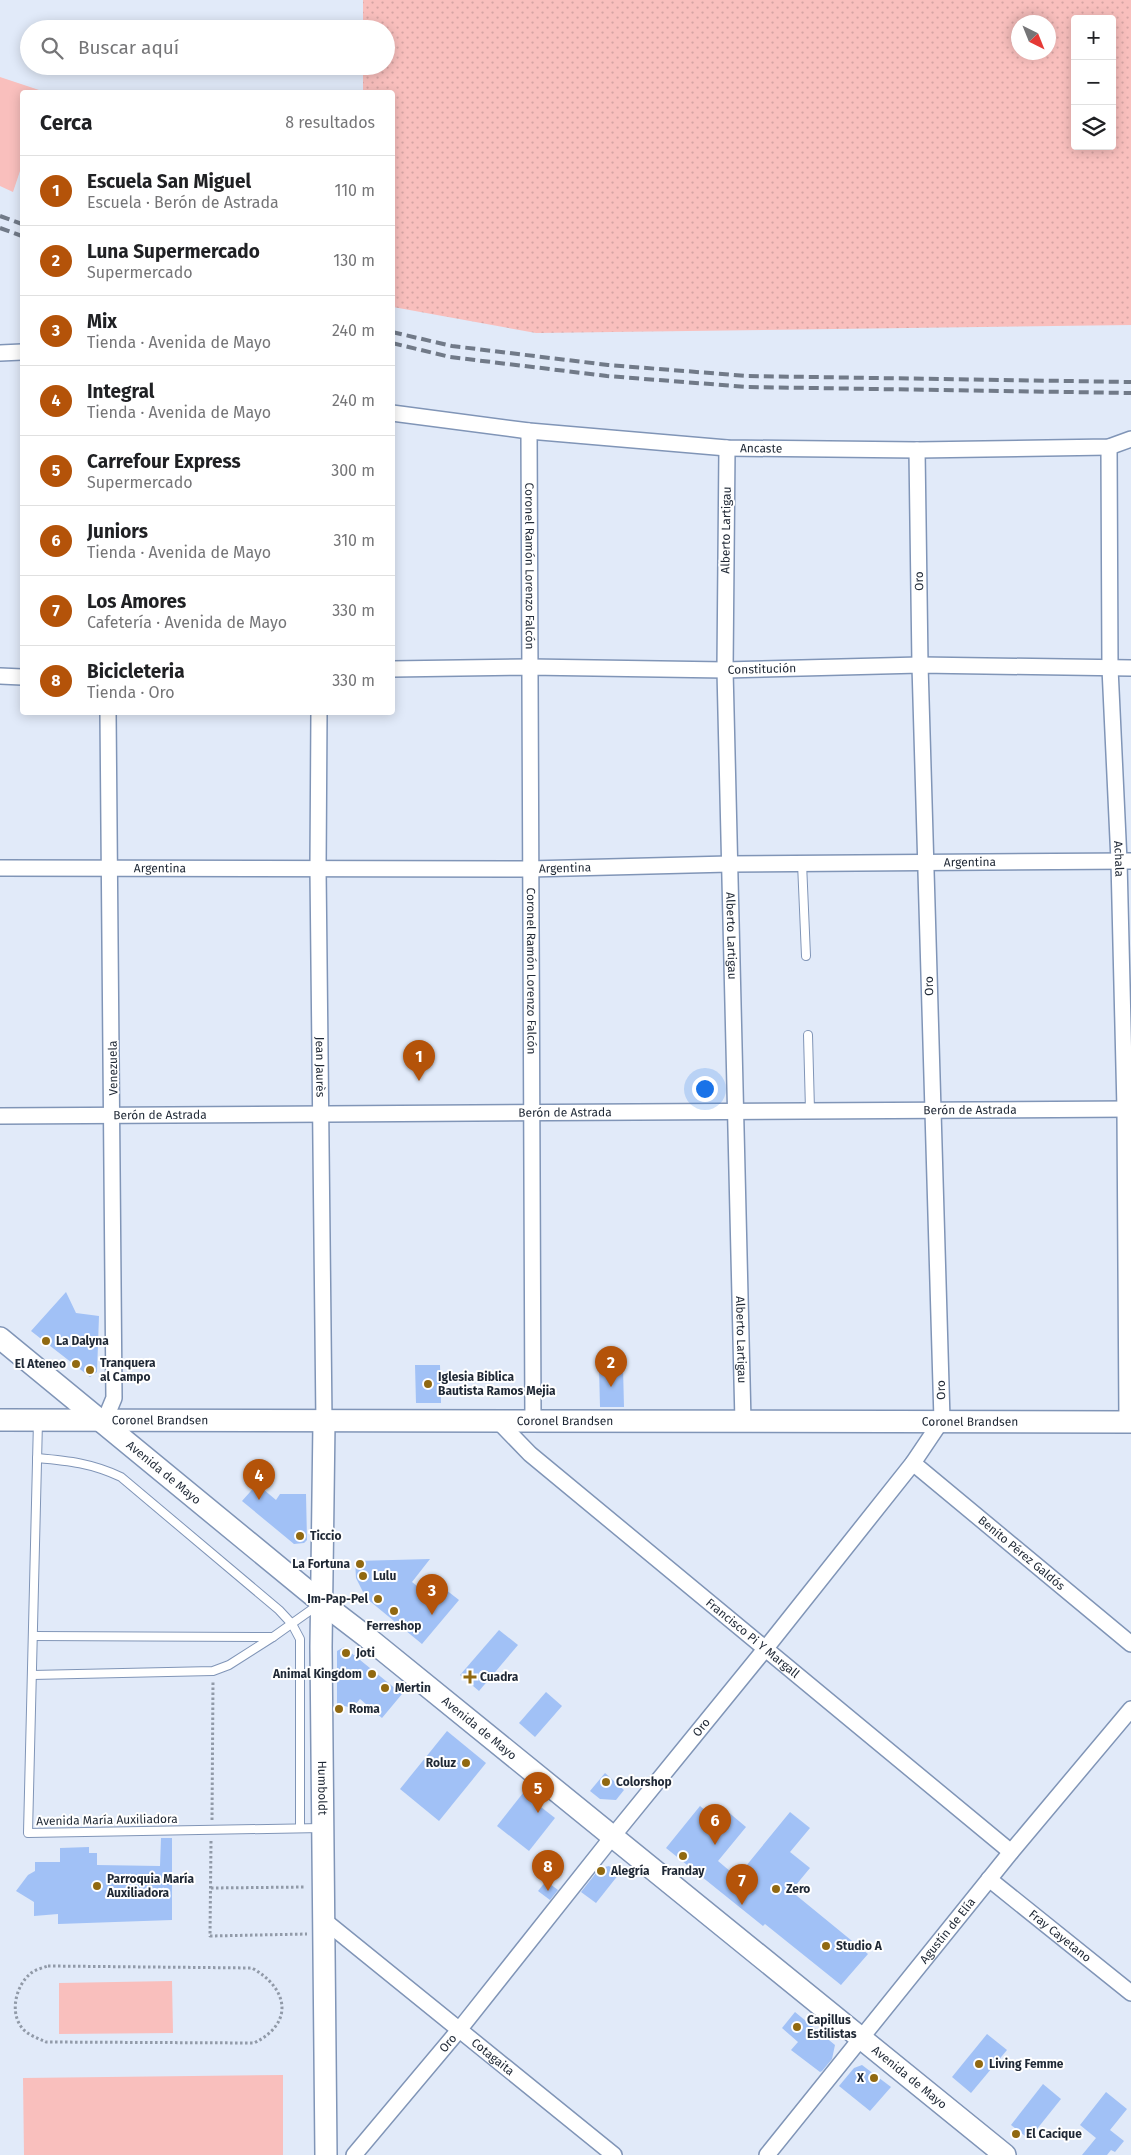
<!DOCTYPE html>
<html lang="es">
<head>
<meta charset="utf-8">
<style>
	:root { --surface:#fff; --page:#f6f6f6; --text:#202124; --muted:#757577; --line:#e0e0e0; --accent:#b45309 }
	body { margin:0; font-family:"Fira Sans",sans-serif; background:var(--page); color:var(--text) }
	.controls { position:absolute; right:15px; top:15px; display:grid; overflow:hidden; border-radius:5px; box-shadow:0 2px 12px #0003 }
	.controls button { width:45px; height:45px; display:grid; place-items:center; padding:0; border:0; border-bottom:1px solid var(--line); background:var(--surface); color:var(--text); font:25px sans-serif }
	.compass { position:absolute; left:1011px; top:15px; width:45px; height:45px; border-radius:50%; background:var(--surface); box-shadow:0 2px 12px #0003; rotate:137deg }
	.you { position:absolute; left:704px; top:1088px; width:18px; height:18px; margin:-12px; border:4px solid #fff; border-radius:50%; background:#1a73e8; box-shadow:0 0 0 8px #1a73e833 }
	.badge { display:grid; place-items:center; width:32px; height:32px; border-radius:50%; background:var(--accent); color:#fff; font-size:16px; font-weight:700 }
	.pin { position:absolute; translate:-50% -41px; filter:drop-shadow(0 1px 2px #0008) }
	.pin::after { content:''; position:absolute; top:26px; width:18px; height:15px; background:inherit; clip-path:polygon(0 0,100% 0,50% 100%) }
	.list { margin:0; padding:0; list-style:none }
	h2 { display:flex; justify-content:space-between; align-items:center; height:65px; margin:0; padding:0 20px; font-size:21px }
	h2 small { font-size:16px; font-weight:400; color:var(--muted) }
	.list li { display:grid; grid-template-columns:32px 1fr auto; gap:15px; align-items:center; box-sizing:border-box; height:70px; padding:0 20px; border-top:1px solid var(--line) }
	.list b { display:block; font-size:19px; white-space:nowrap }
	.list p { margin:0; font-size:16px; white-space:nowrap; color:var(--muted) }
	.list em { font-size:16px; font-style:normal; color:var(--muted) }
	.icon { flex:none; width:28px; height:28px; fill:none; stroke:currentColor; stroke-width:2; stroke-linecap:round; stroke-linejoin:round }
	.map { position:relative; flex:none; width:1131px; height:2155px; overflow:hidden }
	.search { position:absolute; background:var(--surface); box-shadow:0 2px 12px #0003; left:20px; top:20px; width:375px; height:55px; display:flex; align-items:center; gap:12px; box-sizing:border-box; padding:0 18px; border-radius:28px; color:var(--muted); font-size:19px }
	.panel { position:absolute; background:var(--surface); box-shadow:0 2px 12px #0003; left:20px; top:90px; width:375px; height:625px; border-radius:5px }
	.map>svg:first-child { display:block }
	.grass { fill:url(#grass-dots); fill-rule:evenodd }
	.green { fill:#f9bfbd }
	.building { fill:#a1c1f6 }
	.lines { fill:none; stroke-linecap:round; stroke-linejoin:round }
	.lane-casing { stroke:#8095b7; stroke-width:10 }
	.street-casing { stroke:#8095b7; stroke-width:18 }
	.secondary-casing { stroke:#8095b7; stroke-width:24 }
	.path { stroke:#919aa8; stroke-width:3; stroke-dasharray:2.5 2.5; stroke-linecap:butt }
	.lane { stroke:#fff; stroke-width:8 }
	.street { stroke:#fff; stroke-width:15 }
	.secondary { stroke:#fff; stroke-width:21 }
	.rail { stroke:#717a88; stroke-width:4; stroke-dasharray:10 5; stroke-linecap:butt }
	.poi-dot { fill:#916911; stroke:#fff; stroke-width:2 }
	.labels { text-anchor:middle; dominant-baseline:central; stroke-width:4; stroke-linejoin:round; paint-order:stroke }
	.street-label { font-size:12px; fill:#1f2835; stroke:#fff }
	.poi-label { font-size:12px; font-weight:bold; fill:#1f2835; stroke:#fff; text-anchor:start }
</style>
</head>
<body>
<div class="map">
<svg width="1131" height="2155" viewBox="0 0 1131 2155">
	<defs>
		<pattern id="grass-dots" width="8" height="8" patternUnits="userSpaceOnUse" patternTransform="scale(1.25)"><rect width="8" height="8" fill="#f9bfbd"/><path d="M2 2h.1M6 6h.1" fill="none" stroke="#d5a4a3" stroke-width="1.8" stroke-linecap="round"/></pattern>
	</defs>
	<rect width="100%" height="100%" fill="#e1eaf9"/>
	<path class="grass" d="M363 0H1131V325L536 333 393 307 392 92H363V66H386V29H363ZM1075 19H1112V146H1075ZM1018 22H1048V52H1018Z"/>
	<g class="green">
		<path d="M0 77 45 92H22V165L13 192 0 186Z"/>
		<path d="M172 1981 173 2033 59 2034V1983Z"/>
		<path d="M283 2075V2155H24L23 2078Z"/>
	</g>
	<g class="building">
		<path d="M66 1292 76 1313 99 1316 97 1372 90 1377 31 1331Z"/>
		<path d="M415 1365H440L441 1403H416Z"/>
		<path d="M623 1367 624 1407H600L599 1368Z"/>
		<path d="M257 1484 276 1500 280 1494H306L307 1540 304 1543 294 1544 242 1501Z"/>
		<path d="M430 1559 412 1582 431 1597 441 1586 459 1600 422 1644 366 1598 356 1578 355 1561Z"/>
		<path d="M499 1630 518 1645 479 1691 460 1675Z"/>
		<path d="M344 1647 402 1694 382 1718 360 1699 352 1708 337 1704V1651Z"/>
		<path d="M546 1692 562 1706 535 1737 519 1723Z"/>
		<path d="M447 1731 486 1763 439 1821 400 1789Z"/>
		<path d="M605 1773 624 1790 616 1800 600 1799 590 1791Z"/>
		<path d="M523 1793 555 1818 529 1851 497 1826Z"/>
		<path d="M700 1806 719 1822 727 1811 746 1827 718 1861 737 1877 790 1812 810 1828 790 1852 810 1868 791 1891 868 1954 841 1985 765 1924 763 1926 666 1848Z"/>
		<path d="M161 1838H172V1920L58 1924V1914L34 1916V1902L16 1891 28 1875 35 1871V1862H60V1848L89 1847V1853H97V1865L160 1866Z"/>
		<path d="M609 1866 619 1874 596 1903 581 1892 600 1868Z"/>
		<path d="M546 1881 558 1890 550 1900 538 1891Z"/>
		<path d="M795 2012 835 2045 832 2059 822 2071 820 2072 791 2050 798 2042 782 2028Z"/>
		<path d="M987 2034 1007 2050 971 2093 952 2077Z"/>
		<path d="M862 2065 891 2087 870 2111 839 2086 854 2068Z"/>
		<path d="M1043 2084 1061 2099 1029 2139 1011 2125Z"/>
		<path d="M1106 2092 1127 2109 1110 2130 1124 2141 1115 2152 1111 2150 1107 2155H1082L1096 2138 1080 2125Z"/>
	</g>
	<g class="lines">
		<g class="lane-casing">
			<g id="lane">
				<path d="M802 863 806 956"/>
				<path d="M808 1035 810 1110"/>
				<path d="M38 1421 28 1833 322 1828"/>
				<path d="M37 1458C69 1461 91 1463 121 1477L279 1610 292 1624 300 1639V1828"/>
				<path d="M33 1636 273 1637 318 1605"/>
				<path d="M32 1675 213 1671 229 1665 273 1637"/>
			</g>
		</g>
		<g class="street-casing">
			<g id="street">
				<path d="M0 353 22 352"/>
				<path id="s1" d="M392 413 529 431 727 448 917 450 1109 447 1131 439"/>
				<path id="s2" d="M529 431 533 1422"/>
				<path id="s3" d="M1109 447 1110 668 1119 861 1125 1109 1127 1422"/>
				<path id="s4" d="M727 448 725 670 743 1422"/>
				<path id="s5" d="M392 669 529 667 725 670 920 665 1131 668"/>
				<path d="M0 676 22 677"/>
				<path id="s6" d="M319 712 318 869 324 1422"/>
				<path id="s7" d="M0 868 529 869 729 864 1131 861"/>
				<path id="s8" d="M0 1116 1131 1109"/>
				<path id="s9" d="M498 1421 530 1454 1011 1852"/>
				<path d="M104 1422 114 1398 108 712"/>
				<path id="s10" d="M913 1463 1131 1644"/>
				<path id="s11" d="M989 1879 1131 1993"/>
				<path id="s12" d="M325 1921 614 2155"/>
				<path id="s13" d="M354 2155 459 2030 613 1836 766 1648 913 1463 942 1420 920 665 917 450"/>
				<path id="s14" d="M767 2155 1011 1852 1131 1709"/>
			</g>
		</g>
		<g class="secondary-casing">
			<g id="secondary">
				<path id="s15" d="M0 1338 321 1602 368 1638 1005 2155"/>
				<path id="s16" d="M0 1420 1131 1422"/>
				<path id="s17" d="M324 1422 321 1647 326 2155"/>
			</g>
		</g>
		<g class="path">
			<path d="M212 1820 213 1681"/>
			<path d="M211 1841 210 1936 307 1934"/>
			<path d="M211 1888 306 1887"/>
			<path d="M48 1966 252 1968C288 1988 295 2023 254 2043L46 2042C37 2038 25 2034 20 2025 10 2009 17 1985 30 1974 34 1970 42 1968 48 1966Z"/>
		</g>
		<use href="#lane" class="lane"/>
		<use href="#street" class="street"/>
		<use href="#secondary" class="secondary"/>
		<g class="rail">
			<path d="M0 216 22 224"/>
			<path d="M0 228 22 236"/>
			<path d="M392 332 452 346 608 365 748 376 1131 382"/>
			<path d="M392 343 450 357 607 376 748 387 1131 393"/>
		</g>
	</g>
	<g class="poi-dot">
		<circle cx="46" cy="1341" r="5"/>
		<circle cx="76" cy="1364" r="5"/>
		<circle cx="90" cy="1370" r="5"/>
		<circle cx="428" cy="1384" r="5"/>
		<circle cx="300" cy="1536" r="5"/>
		<circle cx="360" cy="1564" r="5"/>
		<circle cx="363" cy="1576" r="5"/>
		<circle cx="378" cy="1599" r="5"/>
		<circle cx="394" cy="1611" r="5"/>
		<circle cx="346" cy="1653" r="5"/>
		<circle cx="372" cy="1674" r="5"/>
		<path d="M467.5 1669.5h5v5h5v5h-5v5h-5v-5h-5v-5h5z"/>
		<circle cx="385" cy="1688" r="5"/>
		<circle cx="339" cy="1709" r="5"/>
		<circle cx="466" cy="1763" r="5"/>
		<circle cx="606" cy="1782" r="5"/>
		<circle cx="683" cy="1856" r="5"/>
		<circle cx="601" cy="1871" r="5"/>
		<circle cx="97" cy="1886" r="5"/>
		<circle cx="776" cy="1889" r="5"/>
		<circle cx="826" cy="1946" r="5"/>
		<circle cx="797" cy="2027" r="5"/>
		<circle cx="979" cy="2064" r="5"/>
		<circle cx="874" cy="2078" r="5"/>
		<circle cx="1016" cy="2134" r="5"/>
	</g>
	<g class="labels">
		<g class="street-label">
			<text stroke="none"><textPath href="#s1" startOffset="371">Ancaste</textPath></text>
			<text transform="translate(726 530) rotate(-89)">Alberto Lartigau</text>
			<text stroke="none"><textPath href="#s2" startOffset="135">Coronel Ramón Lorenzo Falcón</textPath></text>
			<text transform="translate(919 581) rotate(-91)">Oro</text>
			<text stroke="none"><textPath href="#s5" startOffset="370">Constitución</textPath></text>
			<text stroke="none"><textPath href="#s3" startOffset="412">Achala</textPath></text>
			<text stroke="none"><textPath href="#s7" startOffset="970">Argentina</textPath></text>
			<text stroke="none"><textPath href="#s7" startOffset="565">Argentina</textPath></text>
			<text stroke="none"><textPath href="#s7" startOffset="160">Argentina</textPath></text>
			<text stroke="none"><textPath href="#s4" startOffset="488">Alberto Lartigau</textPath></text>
			<text stroke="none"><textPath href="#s2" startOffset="540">Coronel Ramón Lorenzo Falcón</textPath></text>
			<text transform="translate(929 986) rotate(-92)">Oro</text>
			<text stroke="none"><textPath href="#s6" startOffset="355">Jean Jaurès</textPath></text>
			<text transform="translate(113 1068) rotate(-91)">Venezuela</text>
			<text stroke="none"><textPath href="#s8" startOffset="970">Berón de Astrada</textPath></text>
			<text stroke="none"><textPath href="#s8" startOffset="565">Berón de Astrada</textPath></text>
			<text stroke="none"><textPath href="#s8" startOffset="160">Berón de Astrada</textPath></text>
			<text stroke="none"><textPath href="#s4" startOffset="892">Alberto Lartigau</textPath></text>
			<text transform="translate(941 1390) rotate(-92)">Oro</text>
			<text stroke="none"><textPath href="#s16" startOffset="970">Coronel Brandsen</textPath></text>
			<text stroke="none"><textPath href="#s16" startOffset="160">Coronel Brandsen</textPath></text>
			<text stroke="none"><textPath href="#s16" startOffset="565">Coronel Brandsen</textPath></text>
			<text stroke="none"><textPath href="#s15" startOffset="212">Avenida de Mayo</textPath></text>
			<text stroke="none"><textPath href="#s10" startOffset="141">Benito Pérez Galdós</textPath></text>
			<text stroke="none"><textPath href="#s9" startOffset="335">Francisco Pi Y Margall</textPath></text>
			<text stroke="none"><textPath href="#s13" startOffset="551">Oro</textPath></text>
			<text stroke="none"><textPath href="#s15" startOffset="618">Avenida de Mayo</textPath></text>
			<text stroke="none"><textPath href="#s17" startOffset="366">Humboldt</textPath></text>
			<text transform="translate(107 1820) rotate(-1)">Avenida María Auxiliadora</text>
			<text stroke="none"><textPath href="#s14" startOffset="288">Agustín de Elía</textPath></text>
			<text stroke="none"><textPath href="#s11" startOffset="91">Fray Cayetano</textPath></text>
			<text stroke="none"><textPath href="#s13" startOffset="146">Oro</textPath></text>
			<text stroke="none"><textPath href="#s12" startOffset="216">Cotagaita</textPath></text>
			<text stroke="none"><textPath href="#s15" startOffset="1172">Avenida de Mayo</textPath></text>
		</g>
		<g class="poi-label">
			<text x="56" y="1341">La Dalyna</text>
			<text x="100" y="1363">Tranquera<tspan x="100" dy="14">al Campo</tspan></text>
			<text x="66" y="1364" text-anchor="end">El Ateneo</text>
			<text x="438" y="1377">Iglesia Biblica<tspan x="438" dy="14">Bautista Ramos Mejia</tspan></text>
			<text x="310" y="1536">Ticcio</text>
			<text x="350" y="1564" text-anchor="end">La Fortuna</text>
			<text x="373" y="1576">Lulu</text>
			<text x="368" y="1599" text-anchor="end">Im-Pap-Pel</text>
			<text x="394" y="1626" text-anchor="middle">Ferreshop</text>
			<text x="356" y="1653">Joti</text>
			<text x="362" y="1674" text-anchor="end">Animal Kingdom</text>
			<text x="480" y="1677">Cuadra</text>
			<text x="395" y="1688">Mertin</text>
			<text x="349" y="1709">Roma</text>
			<text x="456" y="1763" text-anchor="end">Roluz</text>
			<text x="616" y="1782">Colorshop</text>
			<text x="611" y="1871">Alegría</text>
			<text x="683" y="1871" text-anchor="middle">Franday</text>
			<text x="107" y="1879">Parroquia María<tspan x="107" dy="14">Auxiliadora</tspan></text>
			<text x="786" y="1889">Zero</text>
			<text x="836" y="1946">Studio A</text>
			<text x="807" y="2020">Capillus<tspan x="807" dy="14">Estilistas</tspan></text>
			<text x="989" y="2064">Living Femme</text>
			<text x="864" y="2078" text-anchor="end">X</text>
			<text x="1026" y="2134">El Cacique</text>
		</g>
	</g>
</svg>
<div class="controls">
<button>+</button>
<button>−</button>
<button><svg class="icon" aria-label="layers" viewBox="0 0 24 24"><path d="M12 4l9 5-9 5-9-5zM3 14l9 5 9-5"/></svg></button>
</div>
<svg class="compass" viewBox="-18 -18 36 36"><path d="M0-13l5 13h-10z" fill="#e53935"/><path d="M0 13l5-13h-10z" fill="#757577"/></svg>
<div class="you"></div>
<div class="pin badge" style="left:419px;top:1081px">1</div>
<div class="pin badge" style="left:611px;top:1387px">2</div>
<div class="pin badge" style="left:432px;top:1615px">3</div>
<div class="pin badge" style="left:259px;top:1500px">4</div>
<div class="pin badge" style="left:538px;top:1813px">5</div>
<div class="pin badge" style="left:715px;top:1845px">6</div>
<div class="pin badge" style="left:742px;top:1905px">7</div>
<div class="pin badge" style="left:548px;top:1891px">8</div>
<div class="search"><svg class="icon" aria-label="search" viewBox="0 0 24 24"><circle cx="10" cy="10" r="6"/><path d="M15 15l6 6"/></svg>Buscar aquí</div>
<section class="panel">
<h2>Cerca<small>8 resultados</small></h2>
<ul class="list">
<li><span class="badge">1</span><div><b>Escuela San Miguel</b><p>Escuela · Berón de Astrada</p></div><em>110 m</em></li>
<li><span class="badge">2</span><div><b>Luna Supermercado</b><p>Supermercado</p></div><em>130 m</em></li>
<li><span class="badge">3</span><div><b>Mix</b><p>Tienda · Avenida de Mayo</p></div><em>240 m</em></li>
<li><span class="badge">4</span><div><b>Integral</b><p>Tienda · Avenida de Mayo</p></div><em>240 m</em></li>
<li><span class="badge">5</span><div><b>Carrefour Express</b><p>Supermercado</p></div><em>300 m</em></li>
<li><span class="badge">6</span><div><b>Juniors</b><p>Tienda · Avenida de Mayo</p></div><em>310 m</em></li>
<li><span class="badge">7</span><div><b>Los Amores</b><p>Cafetería · Avenida de Mayo</p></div><em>330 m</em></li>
<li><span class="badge">8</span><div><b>Bicicleteria</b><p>Tienda · Oro</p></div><em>330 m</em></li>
</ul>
</section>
</div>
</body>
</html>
